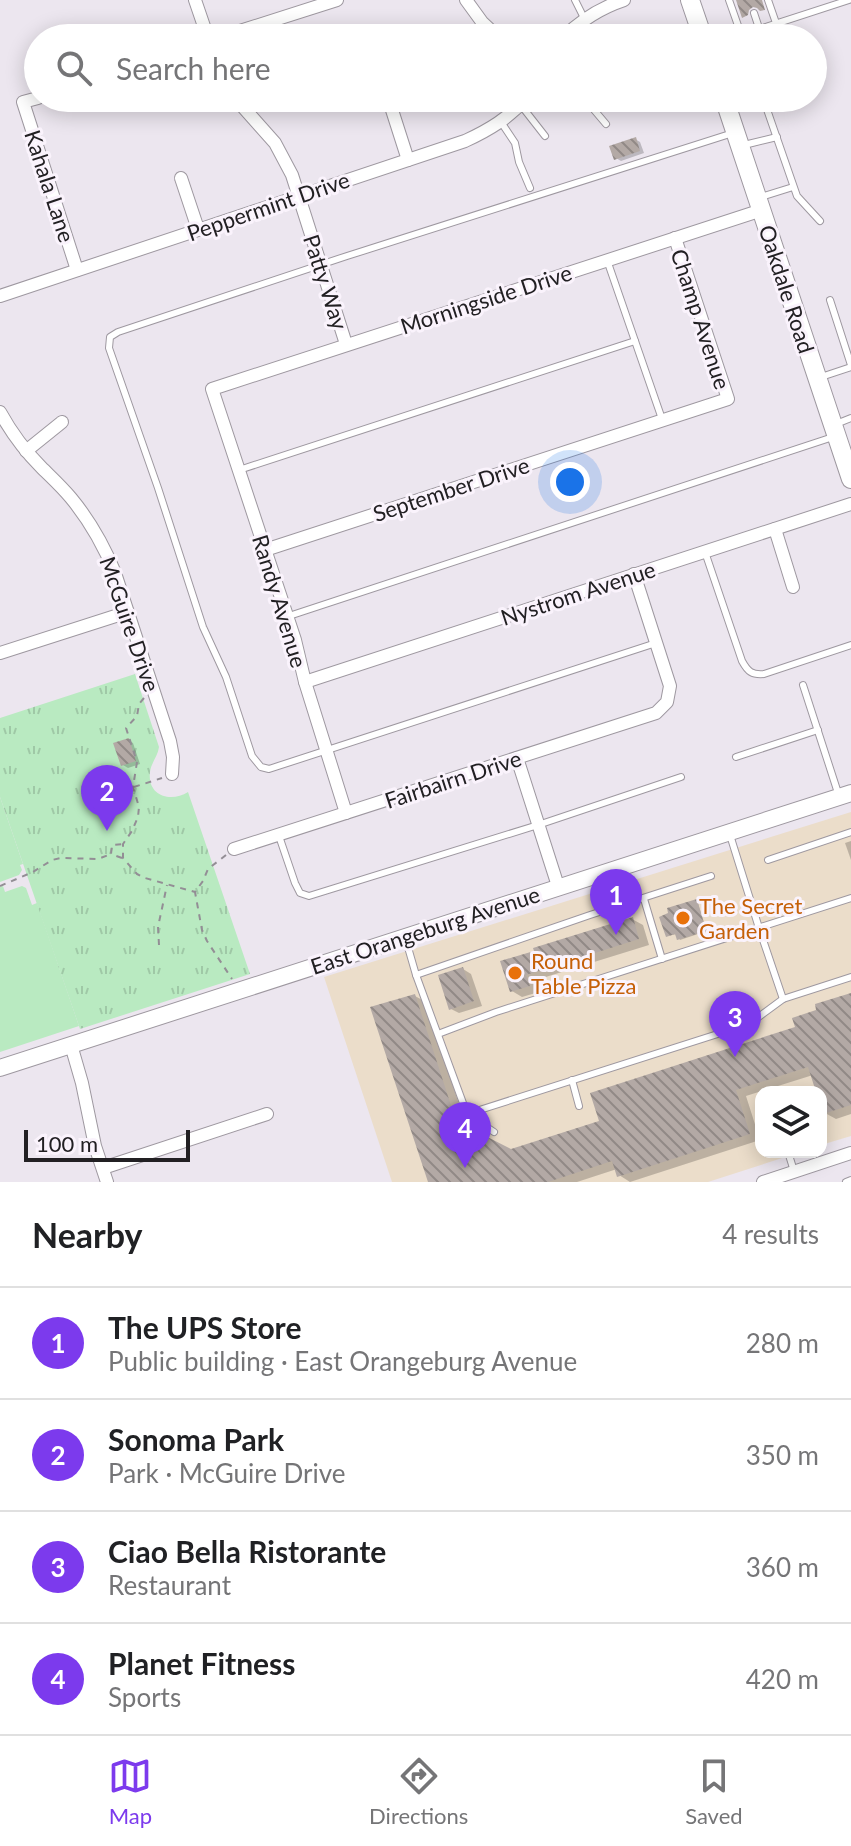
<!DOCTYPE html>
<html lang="en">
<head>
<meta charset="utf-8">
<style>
	:root { --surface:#fff; --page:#f2f2f2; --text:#202124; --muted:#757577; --line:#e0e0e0; --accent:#7c3aed }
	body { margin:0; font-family:Lato,sans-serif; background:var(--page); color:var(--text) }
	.controls { position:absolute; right:24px; bottom:24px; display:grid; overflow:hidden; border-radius:16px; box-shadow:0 4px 20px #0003 }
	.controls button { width:72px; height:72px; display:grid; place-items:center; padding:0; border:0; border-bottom:2px solid var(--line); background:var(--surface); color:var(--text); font:40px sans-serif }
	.scale { position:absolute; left:24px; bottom:20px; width:166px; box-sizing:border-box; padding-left:8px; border:4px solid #222023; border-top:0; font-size:22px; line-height:28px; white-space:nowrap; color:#222023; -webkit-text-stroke:6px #faf3fc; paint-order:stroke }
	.you { position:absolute; left:570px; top:482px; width:28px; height:28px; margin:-20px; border:6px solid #fff; border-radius:50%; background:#1a73e8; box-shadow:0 0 0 12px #1a73e833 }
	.badge { display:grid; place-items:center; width:52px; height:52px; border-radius:50%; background:var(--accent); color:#fff; font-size:26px; font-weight:700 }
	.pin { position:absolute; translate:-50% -66px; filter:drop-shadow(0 2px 4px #0008) }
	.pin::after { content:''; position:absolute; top:42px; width:28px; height:24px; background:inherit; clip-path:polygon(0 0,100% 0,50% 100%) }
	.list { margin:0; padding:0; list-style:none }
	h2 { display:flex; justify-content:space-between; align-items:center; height:104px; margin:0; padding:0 32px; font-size:34px }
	h2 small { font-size:26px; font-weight:400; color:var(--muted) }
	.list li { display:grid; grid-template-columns:52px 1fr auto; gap:24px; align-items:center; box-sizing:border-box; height:112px; padding:0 32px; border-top:2px solid var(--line) }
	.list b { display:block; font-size:30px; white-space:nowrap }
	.list p { margin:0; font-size:26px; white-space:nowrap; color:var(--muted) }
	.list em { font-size:26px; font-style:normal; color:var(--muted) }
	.icon { flex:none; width:44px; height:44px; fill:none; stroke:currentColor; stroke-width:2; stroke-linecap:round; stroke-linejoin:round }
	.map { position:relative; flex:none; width:851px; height:1182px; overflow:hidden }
	.search { position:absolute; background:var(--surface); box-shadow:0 4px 20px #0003; left:24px; right:24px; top:24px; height:88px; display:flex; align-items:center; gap:20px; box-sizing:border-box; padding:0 28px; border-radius:44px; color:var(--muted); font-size:30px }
	.sheet { height:552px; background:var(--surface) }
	nav { display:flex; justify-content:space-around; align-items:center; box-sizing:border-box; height:112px; border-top:2px solid var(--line); background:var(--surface); font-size:22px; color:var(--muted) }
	nav a { display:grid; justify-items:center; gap:4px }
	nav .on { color:var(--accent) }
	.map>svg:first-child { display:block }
	.commercial { fill:#ebddca }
	.grass { fill:#b9eac1 }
	.park { fill:url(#park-tufts) }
	.shadow { fill:#0003 }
	.building { fill:url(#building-back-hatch) }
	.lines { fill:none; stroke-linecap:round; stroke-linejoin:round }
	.service-casing { stroke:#9e98a0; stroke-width:8 }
	.minor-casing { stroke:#9e98a0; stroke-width:14 }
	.tertiary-casing { stroke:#9e98a0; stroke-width:18 }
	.secondary-casing { stroke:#9e98a0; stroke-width:20 }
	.path { stroke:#938e95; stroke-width:2; stroke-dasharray:6 6; stroke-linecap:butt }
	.service { stroke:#fff; stroke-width:6 }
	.minor { stroke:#fff; stroke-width:12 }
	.tertiary { stroke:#fff; stroke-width:16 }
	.secondary { stroke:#fff; stroke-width:18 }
	.food-dot { fill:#e8710a; stroke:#faf3fc; stroke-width:3 }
	.labels { text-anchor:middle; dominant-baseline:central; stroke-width:6; stroke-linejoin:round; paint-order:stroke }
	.street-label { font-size:22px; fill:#222023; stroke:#faf3fc }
	.food-label { font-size:22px; fill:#c56008; stroke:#faf3fc; text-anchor:start }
</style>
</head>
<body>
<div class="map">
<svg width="851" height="1182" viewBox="0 0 851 1182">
	<defs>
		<pattern id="park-tufts" width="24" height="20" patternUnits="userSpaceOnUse" patternTransform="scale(2)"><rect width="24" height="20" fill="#b9eac1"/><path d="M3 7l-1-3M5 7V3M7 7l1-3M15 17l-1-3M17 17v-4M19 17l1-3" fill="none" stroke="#9fc8a6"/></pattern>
		<pattern id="building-back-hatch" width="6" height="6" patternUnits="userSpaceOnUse" patternTransform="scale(2)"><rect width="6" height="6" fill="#b3a9a5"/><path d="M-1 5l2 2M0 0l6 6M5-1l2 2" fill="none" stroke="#918986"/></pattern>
	</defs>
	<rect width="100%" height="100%" fill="#ece6ef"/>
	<path class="commercial" d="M851 812V1136L821 1145V1092H761V1152H801L708 1182H392L324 977Z"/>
	<g class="grass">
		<path d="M0 797 23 864 20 865 22 870 19 875 0 882Z"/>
		<path d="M3 886 5 892 22 886 26 888 32 905 37 903 79 1026 0 1052V887Z"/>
	</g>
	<path class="park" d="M135 674 159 747C158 756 151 763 150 772 147 796 171 803 188 792L250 974 80 1029 0 797V718Z"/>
	<g class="shadow">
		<path d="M635 139 640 142 644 153 621 161 616 158Z"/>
		<path d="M128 740 133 743 140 764 128 768 123 765Z"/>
		<path d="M851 841V860L845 843Z"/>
		<path d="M697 901 707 931 680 940 677 934 667 936Z"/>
		<path d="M632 919 643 925 649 945 536 980 539 992 522 997 512 991 502 962Z"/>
		<path d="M463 969 471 974 482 1006 459 1013 451 1009Z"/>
		<path d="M851 995V1114L836 1119 825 1113 821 1101V1092H818L813 1075 746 1096 760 1140 630 1182 619 1175 617 1169 577 1182H430L415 996 426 1002 467 1129 511 1152 602 1122 798 1028 819 1011Z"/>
	</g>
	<g class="building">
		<path d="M736 0H762L765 10 760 11 757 8 753 7 749 10 748 15 742 18Z"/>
		<path d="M636 137 640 151 614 160 609 146Z"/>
		<path d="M129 738 136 761 121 766 113 743Z"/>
		<path d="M697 899 706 931 677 940 675 934 666 937 659 917 668 913 667 908Z"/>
		<path d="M633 917 639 939 526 975 530 986 510 992 500 961 534 951 533 948Z"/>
		<path d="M463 967 474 1001 449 1010 438 975Z"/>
		<path d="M851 993V1105L823 1114 821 1107V1092H816L808 1067 736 1090 750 1134 617 1177 612 1161 548 1182H428L370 1007 415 994 456 1121 511 1149 599 1121 590 1093 795 1027 792 1018 816 1010 815 1004Z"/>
	</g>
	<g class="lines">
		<g class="service-casing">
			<g id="service">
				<path d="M575 0 584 18"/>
				<path d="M729 0 741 34"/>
				<path d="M768 0 776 23"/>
				<path d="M754 13 759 28"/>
				<path d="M732 38 849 0"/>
				<path d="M584 98 606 124"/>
				<path d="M763 98 797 196 820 221"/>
				<path d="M520 104 545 136"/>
				<path d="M653 105 674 98"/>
				<path d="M501 122 515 143 519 162 530 188"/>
				<path d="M744 145 777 137"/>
				<path d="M761 197 793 187"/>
				<path d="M607 260 662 419"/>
				<path d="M830 300 851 365"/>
				<path d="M821 377 851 367"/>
				<path d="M836 424 851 418"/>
				<path d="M239 470 635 341"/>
				<path d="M705 552 742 661C748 672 752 675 764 674L851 645"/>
				<path d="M289 616 833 437"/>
				<path d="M656 643 269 769 261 767 252 756 226 677 203 627 158 488 109 348 110 337 118 332 347 256 733 133"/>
				<path d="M803 685 839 796"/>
				<path d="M736 757 818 730"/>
				<path d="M730 835 759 928 783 999"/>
				<path d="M279 836 295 883 300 893 309 896 538 825 681 777"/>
				<path d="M768 860 851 832"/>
				<path d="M644 899 662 959"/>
				<path d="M405 937 416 975 467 1114 494 1132"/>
				<path d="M416 975 590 915 711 876"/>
				<path d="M438 1034 496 1012 851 898"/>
				<path d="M572 1080 579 1106"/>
				<path d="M467 1114 749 1024 783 999 851 977"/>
				<path d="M788 1152 794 1171"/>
				<path d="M846 1182 851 1180"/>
			</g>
		</g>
		<g class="minor-casing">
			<g id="minor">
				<path d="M195 0 208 38"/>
				<path d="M466 0 482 22 499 38"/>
				<path d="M218 38 337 0"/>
				<path d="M563 38C581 20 600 8 624 0"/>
				<path d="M38 98 23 102 77 270"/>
				<path d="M235 98 275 143 292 175 346 344"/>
				<path d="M392 110 408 160"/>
				<path d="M181 178 198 229"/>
				<path d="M0 296 465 141C489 130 509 118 526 98"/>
				<path d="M0 412C11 432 24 450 41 467 51 477 62 487 71 498 90 521 104 546 115 573L170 741 173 757 172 774"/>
				<path d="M26 451 62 422"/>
				<path d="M775 529 793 587"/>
				<path d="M265 550 728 399 675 238"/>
				<path d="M0 653 128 612"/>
				<path d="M305 682 851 504"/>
				<path d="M517 758 558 886"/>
				<path d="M346 813 305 682 295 640 212 389 762 210"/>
				<path d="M234 849 656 713 667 702 670 686 634 574"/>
				<path d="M71 1045 82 1083 95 1146 107 1182"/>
				<path d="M103 1168 267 1114"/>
				<path d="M763 1182 851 1153"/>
			</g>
		</g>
		<g class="tertiary-casing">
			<path id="tertiary" d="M0 1068C283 975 567 884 851 793"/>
		</g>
		<g class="secondary-casing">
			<g id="secondary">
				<path d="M690 0 703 38"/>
				<path d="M724 98 851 479"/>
			</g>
		</g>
		<g class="path">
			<path d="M144 698 139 704 137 716 126 728 137 762 133 787 139 807 138 817 132 831 123 844V858L137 874 145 878 195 892"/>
			<path d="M134 787 162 778"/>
			<path d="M226 855 208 869 203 881 195 892 202 930 207 941 232 979"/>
			<path d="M122 858 111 854 112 845 123 844"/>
			<path d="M0 886 33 872 52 860 61 858 98 859 111 854"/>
			<path d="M159 945 158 927 167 885"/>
		</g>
		<use href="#service" class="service"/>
		<use href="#minor" class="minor"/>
		<use href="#tertiary" class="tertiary"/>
		<use href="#secondary" class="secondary"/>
	</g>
	<g class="food-dot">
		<circle cx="683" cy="918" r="8"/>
		<circle cx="515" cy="973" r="8"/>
	</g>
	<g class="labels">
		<g class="street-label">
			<text transform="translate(50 186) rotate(72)">Kahala Lane</text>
			<text transform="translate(268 206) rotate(-19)">Peppermint Drive</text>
			<text transform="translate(326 282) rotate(72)">Patty Way</text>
			<text transform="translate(787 289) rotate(72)">Oakdale Road</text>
			<text transform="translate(486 299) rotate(-18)">Morningside Drive</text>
			<text transform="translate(701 319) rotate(72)">Champ Avenue</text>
			<text transform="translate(451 489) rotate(-18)">September Drive</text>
			<text transform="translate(578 593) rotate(-18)">Nystrom Avenue</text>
			<text transform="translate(280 601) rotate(73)">Randy Avenue</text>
			<text transform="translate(130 624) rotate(71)">McGuire Drive</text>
			<text transform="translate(453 779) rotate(-18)">Fairbairn Drive</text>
			<text transform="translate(425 930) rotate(-18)">East Orangeburg Avenue</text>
		</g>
		<g class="food-label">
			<text x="699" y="905">The Secret<tspan x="699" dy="25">Garden</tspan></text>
			<text x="531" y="960">Round<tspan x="531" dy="25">Table Pizza</tspan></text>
		</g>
	</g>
</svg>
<div class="controls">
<button><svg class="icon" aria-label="layers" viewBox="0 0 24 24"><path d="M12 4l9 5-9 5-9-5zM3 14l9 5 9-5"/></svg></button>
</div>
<div class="scale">100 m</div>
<div class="you"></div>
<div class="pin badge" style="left:616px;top:935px">1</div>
<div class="pin badge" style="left:107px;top:831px">2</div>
<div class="pin badge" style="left:735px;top:1057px">3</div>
<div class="pin badge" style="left:465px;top:1168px">4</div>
<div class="search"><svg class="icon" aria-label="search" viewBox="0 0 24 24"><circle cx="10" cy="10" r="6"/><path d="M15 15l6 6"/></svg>Search here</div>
</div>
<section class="sheet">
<h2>Nearby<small>4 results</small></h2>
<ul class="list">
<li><span class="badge">1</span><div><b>The UPS Store</b><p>Public building · East Orangeburg Avenue</p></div><em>280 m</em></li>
<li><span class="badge">2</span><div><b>Sonoma Park</b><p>Park · McGuire Drive</p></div><em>350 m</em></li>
<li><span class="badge">3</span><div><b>Ciao Bella Ristorante</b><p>Restaurant</p></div><em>360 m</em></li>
<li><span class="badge">4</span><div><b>Planet Fitness</b><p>Sports</p></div><em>420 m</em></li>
</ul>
</section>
<nav>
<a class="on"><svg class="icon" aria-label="map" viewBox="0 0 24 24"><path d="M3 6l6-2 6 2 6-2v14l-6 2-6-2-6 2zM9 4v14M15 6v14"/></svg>Map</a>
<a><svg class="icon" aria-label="directions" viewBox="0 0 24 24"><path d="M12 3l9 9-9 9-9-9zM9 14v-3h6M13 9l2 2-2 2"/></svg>Directions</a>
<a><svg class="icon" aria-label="saved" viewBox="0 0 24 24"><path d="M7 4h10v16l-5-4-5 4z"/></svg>Saved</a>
</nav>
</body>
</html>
